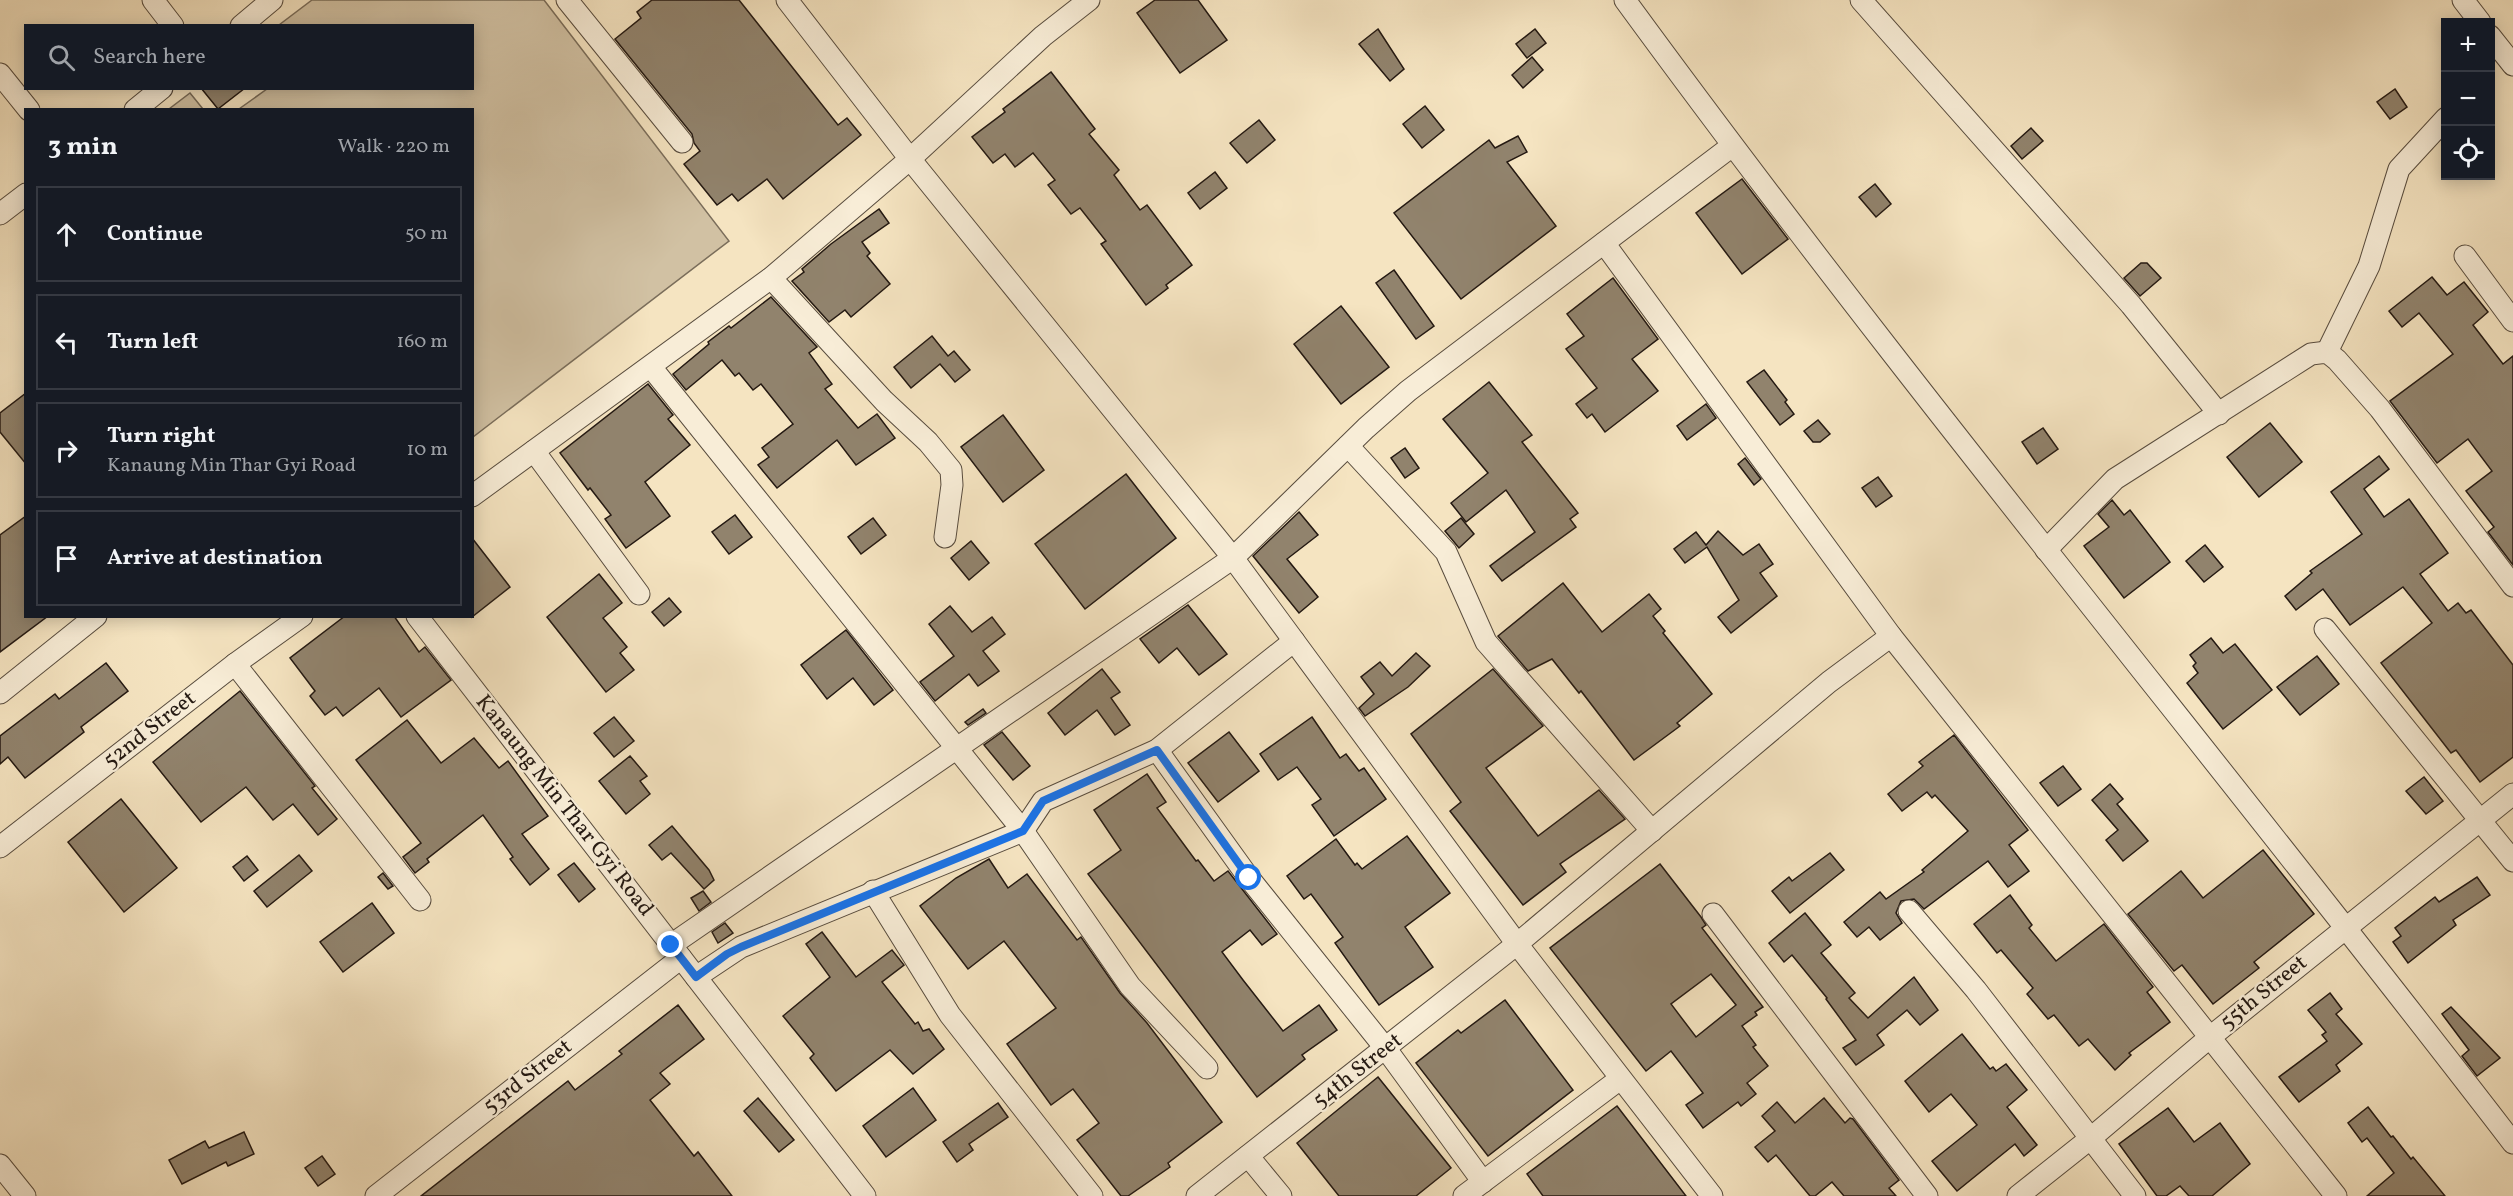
<!DOCTYPE html>
<html lang="en">
<head>
<meta charset="utf-8">
<style>
	:root { --surface:#171b24; --page:#20242c; --text:#f1f3f6; --muted:#9ea1a6; --line:#363941 }
	body { margin:0; font-family:Vollkorn,serif; background:var(--page); color:var(--text) }
	.controls { position:absolute; right:18px; top:18px; display:grid; overflow:hidden; border-radius:0px; box-shadow:0 3px 15px #0003 }
	.controls button { width:54px; height:54px; display:grid; place-items:center; padding:0; border:0; border-bottom:2px solid var(--line); background:var(--surface); color:var(--text); font:30px sans-serif }
	.stop { position:absolute; width:18px; height:18px; margin:-14px; border:4px solid #1a73e8; border-radius:50%; background:#fff }
	.stop.end { background:#1a73e8; border-color:#fff; box-shadow:0 2px 6px #0008 }
	.list { margin:0; padding:0; list-style:none }
	h2 { display:flex; justify-content:space-between; align-items:center; height:78px; margin:0; padding:0 24px; font-size:26px }
	h2 small { font-size:20px; font-weight:400; color:var(--muted) }
	.list li { display:grid; grid-template-columns:39px 1fr auto; gap:18px; align-items:center; box-sizing:border-box; height:96px; margin:0 12px 12px; padding:0 12px; border:2px solid var(--line); border-radius:0px }
	.list b { display:block; font-size:22px; white-space:nowrap }
	.list p { margin:0; font-size:20px; white-space:nowrap; color:var(--muted) }
	.list em { font-size:20px; font-style:normal; color:var(--muted) }
	.icon { flex:none; width:33px; height:33px; fill:none; stroke:currentColor; stroke-width:2; stroke-linecap:round; stroke-linejoin:round }
	.map { position:relative; flex:none; width:2513px; height:1196px; overflow:hidden }
	.search { position:absolute; background:var(--surface); box-shadow:0 3px 15px #0003; left:24px; top:24px; width:450px; height:66px; display:flex; align-items:center; gap:15px; box-sizing:border-box; padding:0 21px; border-radius:0px; color:var(--muted); font-size:22px }
	.panel { position:absolute; background:var(--surface); box-shadow:0 3px 15px #0003; left:24px; top:108px; width:450px; height:510px; border-radius:0px }
	.map>svg:first-child { display:block }
	.green { fill:#d1c1a3; stroke:#7a6d5a; stroke-width:1.5 }
	.building { fill:#91836d; stroke:#241912; stroke-width:1.5; fill-rule:evenodd }
	.lines { fill:none; stroke-linecap:round; stroke-linejoin:round }
	.minor-casing { stroke:#584c3e; stroke-width:23 }
	.minor { stroke:#f8edd7; stroke-width:21 }
	.route { stroke:#1a73e8; stroke-width:8 }
	.labels { text-anchor:middle; dominant-baseline:central; stroke-width:4.5; stroke-linejoin:round; paint-order:stroke }
	.street-label { font-size:22px; fill:#241912; stroke:#f8edd7 }
</style>
</head>
<body>
<div class="map">
<svg width="2513" height="1196" viewBox="0 0 2513 1196">
	<rect width="100%" height="100%" fill="#f5e4c1"/>
	<filter id="stains"><feTurbulence type="fractalNoise" baseFrequency=".00333" numOctaves="4"/><feColorMatrix values="0 0 0 0 .2 0 0 0 0 .09 0 0 0 0 .02 0 0 0 .5 -.17"/></filter>
	<radialGradient id="worn" r=".72"><stop offset=".6" stop-color="#630" stop-opacity="0"/><stop offset="1" stop-color="#630" stop-opacity=".3"/></radialGradient>
	<g class="green">
		<path d="M312 0H544L729 241 473 437 472 110 239 109 267 89 472 88V26L279 25Z"/>
		<path d="M190 93 203 109H169Z"/>
	</g>
	<g class="building">
		<path d="M652 0H739L838 125 847 118 861 135 783 199 767 179 738 201 732 194 717 205 684 164 700 151 694 143 692 134 615 39 641 18 637 12Z"/>
		<path d="M1155 0H1198L1227 40 1180 73 1137 13Z"/>
		<path d="M1378 29 1404 69 1390 81 1359 44Z"/>
		<path d="M1535 29 1546 43 1527 58 1516 44Z"/>
		<path d="M1532 57 1543 70 1523 88 1512 75Z"/>
		<path d="M1051 72 1095 129 1089 134 1119 170 1114 175 1140 210 1147 205 1192 265 1166 285 1168 288 1146 305 1101 244 1106 241 1080 208 1071 214 1048 185 1055 180 1033 153 1015 167 1005 154 993 163 972 137 1005 112 1003 109Z"/>
		<path d="M201 88H245L218 109Z"/>
		<path d="M2395 89 2407 107 2390 119 2377 102Z"/>
		<path d="M1425 106 1444 130 1422 148 1403 124Z"/>
		<path d="M1259 120 1275 140 1247 163 1230 143Z"/>
		<path d="M2031 128 2043 141 2022 159 2011 146Z"/>
		<path d="M1518 136 1527 152 1507 162 1556 226 1461 299 1394 213 1489 140 1495 148Z"/>
		<path d="M1215 172 1227 188 1200 209 1188 193Z"/>
		<path d="M1742 179 1788 239 1742 274 1696 213Z"/>
		<path d="M1875 184 1891 204 1876 217 1859 197Z"/>
		<path d="M879 209 889 223 862 242 870 253 867 256 890 284 851 317 845 310 829 322 792 281 804 272 802 269 831 244Z"/>
		<path d="M2141 263H2147L2161 278 2140 296 2124 278Z"/>
		<path d="M1394 270 1434 326 1416 339 1376 283Z"/>
		<path d="M2432 277 2447 295 2464 282 2488 312 2473 325 2503 364 2513 356V565L2488 532 2494 527 2466 491 2492 471 2468 439 2437 463 2390 401 2453 354 2419 313 2402 327 2389 311Z"/>
		<path d="M1613 278 1658 339 1632 359 1658 391 1605 432 1592 414 1587 418 1576 404 1597 388 1566 349 1584 336 1567 314Z"/>
		<path d="M771 297 817 347 809 353 832 384 825 389 858 428 877 414 895 438 856 465 837 440 777 488 758 465 769 457 762 448 793 424 761 384 753 390 739 373 735 376 722 360 686 390 673 374 709 344 708 342 729 326 731 328Z"/>
		<path d="M1341 306 1389 367 1341 404 1294 344Z"/>
		<path d="M932 336 948 356 954 351 970 370 955 382 940 364 911 388 894 367Z"/>
		<path d="M1764 370 1787 400 1785 402 1794 414 1780 425 1747 382Z"/>
		<path d="M1489 382 1532 435 1522 442 1578 513 1570 519 1576 527 1502 581 1490 566 1535 532 1506 490 1466 522 1451 503 1488 473 1443 419Z"/>
		<path d="M648 384 673 415 668 419 690 445 645 482 670 516 626 548 605 519 611 515 590 488 588 490 560 453Z"/>
		<path d="M26 393V464L0 432V413Z"/>
		<path d="M1706 404 1716 418 1687 440 1677 426Z"/>
		<path d="M1003 415 1044 470 1003 502 961 447Z"/>
		<path d="M1818 420 1830 434 1820 442H1813L1804 431Z"/>
		<path d="M2270 423 2302 462 2259 497 2227 457Z"/>
		<path d="M2043 428 2058 449 2037 464 2022 442Z"/>
		<path d="M1405 448 1419 468 1405 478 1391 458Z"/>
		<path d="M2379 456 2389 469 2364 489 2384 517 2409 499 2448 553 2420 574 2448 611 2458 603 2466 613 2471 610 2513 665V757L2480 782 2456 750 2451 753 2381 663 2432 623 2403 587 2350 625 2323 589 2296 610 2285 596 2312 573 2310 571 2362 534 2331 492Z"/>
		<path d="M1745 458 1761 479 1754 485 1738 464Z"/>
		<path d="M1126 474 1176 538 1085 609 1035 544Z"/>
		<path d="M1878 477 1892 496 1876 507 1862 488Z"/>
		<path d="M2112 500 2124 515 2130 510 2170 562 2124 598 2084 546 2109 527 2098 514Z"/>
		<path d="M1299 512 1318 535 1287 559 1318 597 1299 613 1253 556Z"/>
		<path d="M735 515 752 537 729 554 712 532Z"/>
		<path d="M26 516V616H48L0 652V535Z"/>
		<path d="M873 518 886 535 861 554 848 537Z"/>
		<path d="M1461 518 1474 534 1459 548 1445 531Z"/>
		<path d="M1718 531 1743 555 1759 544 1773 564 1760 573 1777 596 1731 633 1718 617 1739 600 1707 547 1685 563 1674 549 1696 532 1706 545Z"/>
		<path d="M472 538 510 587 472 617Z"/>
		<path d="M971 541 989 563 969 580 951 558Z"/>
		<path d="M2205 545 2223 567 2204 582 2186 561Z"/>
		<path d="M599 574 622 603 603 618 627 647 620 653 634 670 606 692 547 617Z"/>
		<path d="M1563 583 1602 632 1649 594 1661 609 1653 616 1665 631 1663 633 1712 694 1677 723 1680 726 1634 760 1581 691 1579 693 1552 659 1528 671 1498 636Z"/>
		<path d="M669 598 681 612 664 626 652 612Z"/>
		<path d="M1188 605 1227 654 1199 675 1177 648 1159 663 1140 639Z"/>
		<path d="M950 606 972 632 992 617 1005 634 983 651 999 671 978 686 969 674 935 701 920 682 954 656 929 624Z"/>
		<path d="M345 616H394L419 652 425 647 451 680 401 717 379 688 343 716 336 707 325 715 310 696 315 691 290 658Z"/>
		<path d="M846 630 893 690 874 705 853 678 827 699 801 665Z"/>
		<path d="M2211 638 2223 653 2235 644 2272 690 2223 729 2187 683 2198 673 2193 666 2196 663 2190 655Z"/>
		<path d="M1416 653 1430 666 1408 687 1365 716 1359 708 1374 694 1361 677 1380 662 1392 676Z"/>
		<path d="M2317 656 2339 684 2300 715 2277 687Z"/>
		<path d="M106 663 128 691 81 727 84 732 25 778 8 757 0 764V736L55 694 59 699Z"/>
		<path d="M1102 669 1120 692 1111 698 1130 725 1115 735 1097 710 1065 735 1048 713Z"/>
		<path d="M1493 669 1543 726 1486 768 1538 836 1599 790 1625 819 1560 864 1566 872 1523 905 1450 811 1461 802 1411 734Z"/>
		<path d="M240 691 315 786 312 788 337 819 318 835 293 804 273 820 246 787 201 822 153 762Z"/>
		<path d="M983 709 986 713 968 725 965 722Z"/>
		<path d="M614 717 634 741 614 757 594 733Z"/>
		<path d="M1312 717 1340 758 1346 754 1359 771 1364 768 1386 799 1334 836 1312 805 1321 799 1297 767 1278 780 1260 754Z"/>
		<path d="M407 720 441 763 474 738 499 768 508 761 548 816 522 834 549 869 530 885 510 859 513 857 483 815 427 859 429 862 415 873 403 857 421 843 356 760Z"/>
		<path d="M1002 732 1030 766 1013 780 984 745Z"/>
		<path d="M1229 732 1259 771 1218 802 1188 763Z"/>
		<path d="M1954 735 2028 830 2009 845 2029 871 2008 887 1988 861 1924 909 1914 899 1901 901 1896 913 1902 923 1880 940 1869 927 1857 937 1844 922 1880 892 1886 899 1924 872 1922 870 1968 831 1935 795 1932 798 1927 792 1902 811 1888 794 1923 766 1919 762Z"/>
		<path d="M630 756 647 776 640 781 650 794 626 814 599 781Z"/>
		<path d="M2063 766 2081 789 2058 806 2040 783Z"/>
		<path d="M1147 774 1166 802 1157 808 1196 861 1198 860 1214 881 1228 871 1277 934 1262 945 1250 930 1222 952 1243 980 1283 1031 1319 1005 1337 1030 1302 1055 1305 1059 1257 1097 1088 874 1121 850 1094 810Z"/>
		<path d="M2424 777 2443 801 2426 814 2406 791Z"/>
		<path d="M2110 784 2123 799 2117 804 2148 841 2123 861 2106 840 2118 830 2092 800Z"/>
		<path d="M121 799 177 868 124 912 68 842Z"/>
		<path d="M672 826 709 870 714 880 704 889 671 853 662 860 649 845Z"/>
		<path d="M1407 836 1450 893 1405 927 1433 967 1379 1005 1335 943 1343 937 1311 894 1304 899 1287 876 1336 839 1355 865 1357 863 1362 869Z"/>
		<path d="M2263 850 2314 914 2254 962 2259 968 2213 1004 2182 965 2174 971 2128 914 2181 871 2203 898Z"/>
		<path d="M1830 853 1844 870 1790 913 1772 891 1789 877 1792 881Z"/>
		<path d="M299 855 312 871 267 907 254 891Z"/>
		<path d="M247 856 258 870 244 881 233 867Z"/>
		<path d="M989 859 1008 888 1027 874 1077 940 1081 937 1120 993 1147 1023 1222 1122 1168 1163 1170 1167 1128 1196H1121L1077 1140 1099 1123 1073 1089 1051 1105 1007 1044 1056 1008 1004 941 968 969 920 906 956 878Z"/>
		<path d="M574 863 595 889 579 902 558 875Z"/>
		<path d="M1660 864 1701 917 1706 925 1702 928 1763 1007 1755 1012 1757 1015 1742 1026 1756 1045 1753 1047 1768 1066 1747 1083 1756 1094 1741 1106 1738 1102 1703 1128 1686 1105 1703 1093 1671 1051 1646 1071 1550 948ZM1711 974 1736 1005 1696 1037 1671 1004Z"/>
		<path d="M383 873 393 886 388 889 378 877Z"/>
		<path d="M2477 877 2490 895 2453 920 2456 925 2408 963 2393 942 2401 936 2395 928 2435 897 2439 902Z"/>
		<path d="M703 891 711 902 699 911 691 898Z"/>
		<path d="M2010 895 2032 925 2029 928 2056 961 2104 924 2153 987 2147 992 2170 1022 2129 1053 2131 1055 2115 1070 2088 1039 2079 1046 2054 1015 2048 1019 2027 994 2033 988 2001 950 1997 953 1974 924Z"/>
		<path d="M372 903 394 933 343 972 320 942Z"/>
		<path d="M1805 913 1831 945 1821 953 1855 993 1849 998 1868 1018 1914 977 1938 1010 1920 1025 1907 1010 1877 1035 1884 1045 1856 1065 1843 1048 1856 1040 1826 999 1827 998 1792 955 1784 962 1769 943Z"/>
		<path d="M725 923 733 933 718 943 712 932Z"/>
		<path d="M822 932 856 977 892 950 904 965 882 982 915 1024 918 1022 923 1031 929 1029 944 1049 913 1074 890 1050 836 1091 810 1058 814 1054 783 1016 830 977 806 944Z"/>
		<path d="M2330 993 2342 1009 2336 1014 2362 1044 2336 1065 2340 1071 2299 1102 2279 1077 2327 1041 2322 1035 2326 1032 2308 1010Z"/>
		<path d="M1505 1000 1573 1090 1488 1156 1416 1063 1458 1030 1461 1033Z"/>
		<path d="M678 1005 704 1039 660 1073 670 1084 650 1100 694 1156 698 1152 732 1196H421L568 1081 575 1090 622 1054 619 1051Z"/>
		<path d="M2451 1007 2500 1058 2477 1076 2462 1056 2469 1050 2442 1014Z"/>
		<path d="M1962 1034 1990 1069 1993 1067 1996 1071 2006 1064 2027 1090 2007 1107 2037 1145 2024 1156 2015 1144 1957 1191 1932 1161 1977 1125 1951 1094 1929 1112 1905 1081Z"/>
		<path d="M1378 1077 1451 1168 1416 1196H1339L1297 1143Z"/>
		<path d="M913 1088 936 1120 886 1157 863 1126Z"/>
		<path d="M758 1098 794 1140 779 1152 744 1111Z"/>
		<path d="M1824 1098 1845 1123 1850 1118 1853 1119 1899 1180 1889 1188 1896 1196H1844L1832 1182 1815 1196H1810L1776 1155 1768 1162 1755 1147 1775 1131 1762 1116 1777 1102 1795 1123Z"/>
		<path d="M998 1103 1008 1117 969 1144 973 1150 957 1162 943 1142Z"/>
		<path d="M1617 1106 1686 1196H1543L1527 1174Z"/>
		<path d="M2368 1107 2391 1137 2393 1136 2411 1159 2413 1157 2445 1196H2367L2394 1173 2367 1138 2362 1142 2348 1123Z"/>
		<path d="M2168 1108 2194 1142 2220 1123 2250 1164 2212 1196H2189L2180 1186 2166 1196H2157L2119 1144Z"/>
		<path d="M244 1132 254 1154 228 1166 226 1162 182 1184 169 1160 205 1141 209 1148Z"/>
		<path d="M322 1156 335 1174 318 1186 305 1168Z"/>
	</g>
	<g class="lines">
		<g class="minor-casing">
			<g id="minor">
				<path d="M153 0 173 26"/>
				<path d="M567 0 682 142"/>
				<path d="M787 0 910 159 1233 558 1517 944 1712 1196"/>
				<path d="M1625 0C1910 390 2219 760 2513 1143"/>
				<path d="M1861 0 2131 305 2219 414"/>
				<path d="M2463 0 2480 22"/>
				<path d="M241 26 272 0"/>
				<path d="M2490 36 2513 65"/>
				<path d="M0 74 29 110"/>
				<path d="M135 110 162 88"/>
				<path d="M0 214 26 194"/>
				<path d="M1604 243 1891 636 2336 1196"/>
				<path d="M2465 256 2513 321"/>
				<path d="M771 278 884 401 928 442 951 470 952 485 945 537"/>
				<path d="M2327 352 2369 266 2399 169 2446 118"/>
				<path d="M651 367 1023 831 1130 986 1207 1068"/>
				<path d="M1348 446 1446 552 1486 642 1652 831"/>
				<path d="M534 451 639 594"/>
				<path d="M472 496 771 278 910 159 1043 36 1089 0"/>
				<path d="M2046 550 2115 479 2311 354 2327 352 2337 360 2380 409 2513 586"/>
				<path d="M417 616 865 1196"/>
				<path d="M2325 629 2513 861"/>
				<path d="M235 664 420 900"/>
				<path d="M0 693 96 616"/>
				<path d="M1157 750 1249 878 1386 1049 1483 1182"/>
				<path d="M0 847 235 664 302 616"/>
				<path d="M873 891 950 1015 1092 1196"/>
				<path d="M1909 911 1976 990 2135 1196"/>
				<path d="M1713 914 1927 1196"/>
				<path d="M671 945 1233 558 1366 428 1408 391 1732 146"/>
				<path d="M696 977 741 947 1023 831 1043 801 1157 750 1294 641"/>
				<path d="M1248 1156 1281 1196"/>
				<path d="M0 1165 25 1196"/>
				<path d="M376 1196 681 958"/>
				<path d="M1197 1196 1517 944 1829 682 1891 636"/>
				<path d="M1464 1196 1620 1079"/>
				<path d="M2018 1196 2091 1138 2209 1038 2513 794"/>
			</g>
		</g>
		<use href="#minor" class="minor"/>
	</g>
	<g class="lines">
		<path class="route" d="M671 945 696 977 727 954 741 947 1023 831 1043 801 1157 750 1249 878"/>
	</g>
	<g class="labels">
		<g class="street-label">
			<text transform="translate(150 730) rotate(-38)">52nd Street</text>
			<text transform="translate(564 806) rotate(52)">Kanaung Min Thar Gyi Road</text>
			<text transform="translate(2264 993) rotate(-39)">55th Street</text>
			<text transform="translate(1358 1071) rotate(-38)">54th Street</text>
			<text transform="translate(528 1077) rotate(-38)">53rd Street</text>
		</g>
	</g>
	<rect width="100%" height="100%" filter="url(#stains)"/>
	<rect width="100%" height="100%" fill="url(#worn)"/>
</svg>
<div class="controls">
<button>+</button>
<button>−</button>
<button><svg class="icon" aria-label="locate" viewBox="0 0 24 24"><circle cx="12" cy="12" r="6"/><path d="M12 2v4M12 18v4M2 12h4M18 12h4"/></svg></button>
</div>
<div class="stop" style="left:1249px;top:878px"></div>
<div class="stop end" style="left:671px;top:945px"></div>
<div class="search"><svg class="icon" aria-label="search" viewBox="0 0 24 24"><circle cx="10" cy="10" r="6"/><path d="M15 15l6 6"/></svg>Search here</div>
<section class="panel">
<h2>3 min<small>Walk · 220 m</small></h2>
<ul class="list">
<li><svg class="icon" aria-label="ahead" viewBox="0 0 24 24"><path d="M12 20V5M6 11l6-6 6 6"/></svg><div><b>Continue</b></div><em>50 m</em></li>
<li><svg class="icon" aria-label="left" viewBox="0 0 24 24"><path d="M17 20v-9H6M10 6l-5 5 5 5"/></svg><div><b>Turn left</b></div><em>160 m</em></li>
<li><svg class="icon" aria-label="right" viewBox="0 0 24 24"><path d="M7 20v-9h11M14 6l5 5-5 5"/></svg><div><b>Turn right</b><p>Kanaung Min Thar Gyi Road</p></div><em>10 m</em></li>
<li><svg class="icon" aria-label="arrive" viewBox="0 0 24 24"><path d="M6 21V4h12l-3 4 3 4H6"/></svg><div><b>Arrive at destination</b></div></li>
</ul>
</section>
</div>
</body>
</html>
